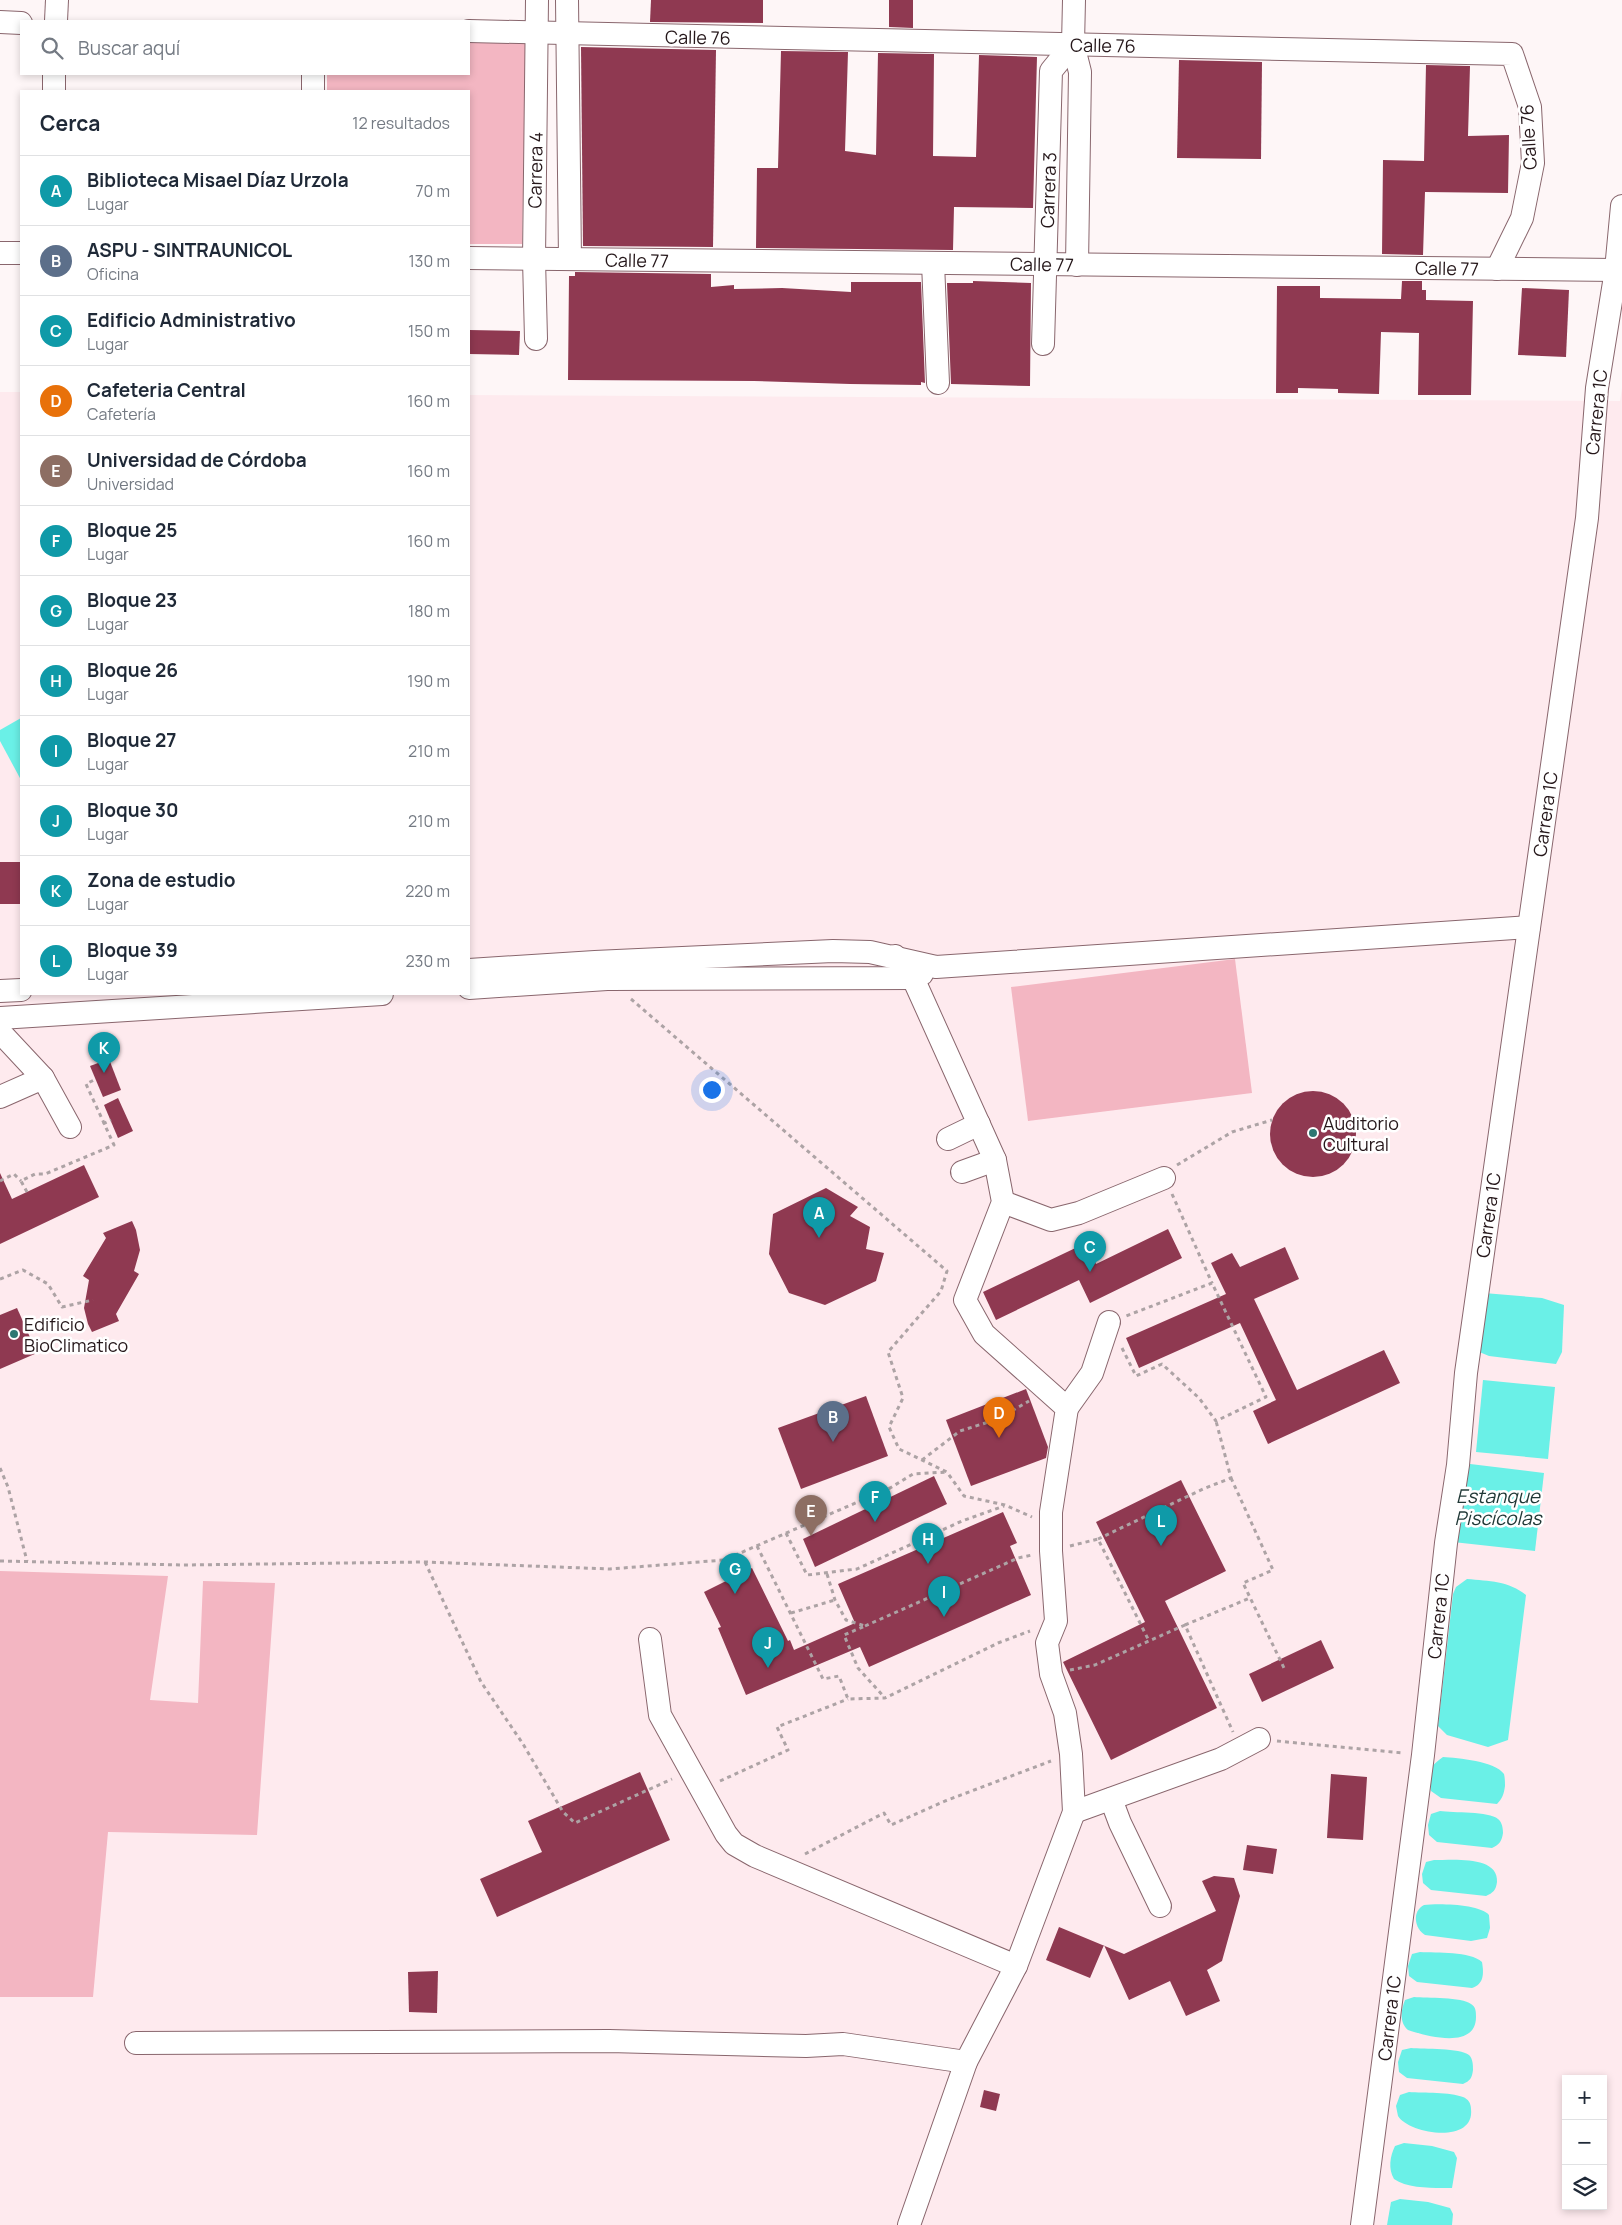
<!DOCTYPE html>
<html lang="es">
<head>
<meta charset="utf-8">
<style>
	:root { --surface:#fff; --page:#f2f2f3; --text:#1f2937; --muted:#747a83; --line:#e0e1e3; --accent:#1a73e8 }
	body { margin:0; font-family:Manrope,sans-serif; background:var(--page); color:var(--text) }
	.controls { position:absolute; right:15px; bottom:15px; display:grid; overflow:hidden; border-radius:0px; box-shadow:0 2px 8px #0003 }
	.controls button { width:45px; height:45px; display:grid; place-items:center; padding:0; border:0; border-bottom:1px solid var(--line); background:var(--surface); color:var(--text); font:25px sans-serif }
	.you { position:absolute; left:711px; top:1089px; width:18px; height:18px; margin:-12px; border:4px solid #fff; border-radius:50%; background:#1a73e8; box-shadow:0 0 0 8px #1a73e833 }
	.badge { display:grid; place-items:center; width:32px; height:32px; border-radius:50%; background:var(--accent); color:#fff; font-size:16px; font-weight:700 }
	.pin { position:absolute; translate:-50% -41px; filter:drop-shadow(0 1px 2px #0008) }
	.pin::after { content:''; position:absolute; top:26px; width:18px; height:15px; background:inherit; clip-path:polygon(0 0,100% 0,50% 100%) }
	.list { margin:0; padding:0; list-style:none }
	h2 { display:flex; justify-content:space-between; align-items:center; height:65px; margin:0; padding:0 20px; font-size:21px }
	h2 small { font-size:16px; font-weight:400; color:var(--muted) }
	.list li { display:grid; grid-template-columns:32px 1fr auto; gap:15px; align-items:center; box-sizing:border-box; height:70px; padding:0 20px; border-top:1px solid var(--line) }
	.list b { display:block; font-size:19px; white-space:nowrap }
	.list p { margin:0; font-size:16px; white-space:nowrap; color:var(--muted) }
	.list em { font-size:16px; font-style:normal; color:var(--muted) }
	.icon { flex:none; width:28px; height:28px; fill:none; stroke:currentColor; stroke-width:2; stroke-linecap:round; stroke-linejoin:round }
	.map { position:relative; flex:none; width:1622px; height:2225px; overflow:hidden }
	.search { position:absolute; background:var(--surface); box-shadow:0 2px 8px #0003; left:20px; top:20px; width:450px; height:55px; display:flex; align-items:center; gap:12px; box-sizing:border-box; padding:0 18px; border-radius:0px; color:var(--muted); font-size:19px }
	.panel { position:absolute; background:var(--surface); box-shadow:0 2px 8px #0003; left:20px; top:90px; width:450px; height:905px; border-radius:0px }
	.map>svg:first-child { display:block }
	.built { fill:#feeaee; fill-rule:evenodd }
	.green { fill:#f3b6c2 }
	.water { fill:#6af0e7 }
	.building { fill:#8f3951 }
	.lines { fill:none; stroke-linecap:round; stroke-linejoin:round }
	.minor-casing { stroke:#89666d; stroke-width:24 }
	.path { stroke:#ada3a5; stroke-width:3; stroke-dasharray:4 4; stroke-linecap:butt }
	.minor { stroke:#fff; stroke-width:22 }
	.poi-dot { fill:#2e7772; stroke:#fff; stroke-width:2 }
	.labels { text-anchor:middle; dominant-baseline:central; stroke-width:5; stroke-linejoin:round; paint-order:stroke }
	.street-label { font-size:18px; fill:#25171a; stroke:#fff }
	.poi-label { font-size:18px; fill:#25171a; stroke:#fff; text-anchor:start }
	.water-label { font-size:19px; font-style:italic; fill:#1f3735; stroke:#fff }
</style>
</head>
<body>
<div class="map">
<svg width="1622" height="2225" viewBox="0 0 1622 2225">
	<rect width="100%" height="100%" fill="#fef6f7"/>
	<path class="built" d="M1622 388V2225H0V392H21V994H469V395L1620 401ZM1566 2079H1603V2206H1566Z"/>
	<g class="green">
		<path d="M469 41H526L522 244H469V91H327V74H469Z"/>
		<path d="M1235 959 1252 1093 1028 1121 1011 987Z"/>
		<path d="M0 1571 168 1576 150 1700 198 1703 203 1581 275 1583 257 1835 108 1832 93 1997H0Z"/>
	</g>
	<g class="water">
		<path d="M21 718V780L0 741V730Z"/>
		<path d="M1484 1293 1542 1298 1564 1305 1562 1352 1556 1364 1489 1356 1477 1351Z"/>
		<path d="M1483 1380 1555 1387 1548 1459 1476 1452Z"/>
		<path d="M1462 1463 1544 1473 1535 1551 1453 1542Z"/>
		<path d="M1467 1579C1489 1581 1509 1581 1526 1595L1508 1740 1488 1747 1447 1735 1438 1726 1453 1594 1456 1587Z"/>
		<path d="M1443 1757C1458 1758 1495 1761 1504 1774 1505 1778 1505 1783 1505 1786 1504 1794 1502 1799 1497 1804L1441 1798 1431 1791C1429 1772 1426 1769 1443 1757Z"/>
		<path d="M1440 1811C1453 1813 1489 1811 1498 1819 1502 1822 1503 1828 1503 1833 1502 1841 1499 1845 1492 1848L1437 1842 1429 1835 1428 1825 1431 1814Z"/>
		<path d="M1434 1860C1452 1860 1499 1855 1497 1882 1496 1890 1493 1893 1486 1896L1431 1890 1423 1883 1422 1874 1426 1862Z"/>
		<path d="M1424 1905C1438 1903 1480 1904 1489 1915L1490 1928 1487 1938 1471 1941 1425 1935C1414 1928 1412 1911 1424 1905Z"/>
		<path d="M1420 1952C1437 1953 1470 1951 1482 1962 1484 1974 1484 1984 1472 1988L1417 1982 1409 1976 1408 1966 1412 1954Z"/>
		<path d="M1414 1997C1427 1998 1462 1997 1471 2004 1476 2007 1476 2012 1476 2017 1476 2050 1426 2036 1408 2030 1399 2022 1401 2010 1405 2000Z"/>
		<path d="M1411 2048C1424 2049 1460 2048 1469 2055 1473 2059 1473 2065 1473 2070 1472 2078 1470 2081 1463 2084L1407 2078 1399 2072 1398 2062 1402 2050Z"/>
		<path d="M1409 2092C1424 2093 1450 2092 1463 2097 1468 2099 1471 2103 1471 2109 1475 2145 1409 2134 1398 2116L1396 2106 1400 2095Z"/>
		<path d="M1404 2143 1432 2146 1454 2152 1457 2158 1452 2188C1435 2188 1408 2189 1394 2179 1388 2169 1390 2156 1395 2146Z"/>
		<path d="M1400 2199 1428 2202 1450 2208 1453 2214 1452 2225H1387L1391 2202Z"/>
	</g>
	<g class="building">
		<path d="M651 0H763V23L650 22Z"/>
		<path d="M889 0H913V28L889 27Z"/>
		<path d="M581 47 716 50 713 247 583 246Z"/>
		<path d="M781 51 848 52 845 151 876 155 878 53 934 54 933 156 976 157 979 55 1037 57 1033 208 954 207 953 250 756 248 757 168H778Z"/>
		<path d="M1179 60 1262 62 1261 159 1177 158Z"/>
		<path d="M1426 65 1470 66 1468 136 1509 135 1508 193 1425 192 1423 255 1382 254 1383 160 1424 161Z"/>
		<path d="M575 272 711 274V287L734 285V289L782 288 851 292V282H921L925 383 921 382V385L850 384 754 381 568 380 569 276H575Z"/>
		<path d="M973 281 1031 283 1030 386 951 384 947 283H973Z"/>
		<path d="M1402 281H1422V290H1426V300L1473 301 1471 395H1418L1419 333 1381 332 1379 394 1338 393V389L1298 388V393H1276L1277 286H1320V298L1401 299Z"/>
		<path d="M1522 288 1569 290 1566 357 1518 355Z"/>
		<path d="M469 330 520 331 519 355 469 354Z"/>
		<rect x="0" y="862" width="21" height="42"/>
		<path d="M109 1059 121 1090 103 1097 90 1066Z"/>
		<circle cx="1313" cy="1134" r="43"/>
		<path d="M118 1098 133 1131 118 1138 104 1105Z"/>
		<path d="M84 1165 99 1197 0 1244V1173L12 1199Z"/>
		<path d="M826 1188 858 1207 850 1216 870 1227 866 1249 884 1253 876 1281 825 1305 789 1293 769 1254 773 1214Z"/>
		<path d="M132 1221 136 1230 140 1250 134 1271 139 1274 116 1314 119 1321 92 1332 88 1324 84 1308 89 1280 83 1276 106 1238 103 1233Z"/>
		<path d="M1168 1229 1182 1258 1090 1303 1079 1280 996 1320 983 1292 1086 1243 1096 1264Z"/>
		<path d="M1285 1247 1299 1279 1254 1299 1297 1390 1384 1350 1400 1383 1268 1444 1253 1411 1276 1400 1240 1323 1139 1368 1126 1338 1226 1294 1211 1263 1232 1253 1240 1267Z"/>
		<path d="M17 1308 37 1353 0 1369V1315Z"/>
		<path d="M1026 1389 1048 1447 1046 1458 971 1486 946 1420Z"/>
		<path d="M866 1396 888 1456 801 1489 778 1428Z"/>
		<path d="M934 1476 947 1504 815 1567 803 1539Z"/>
		<path d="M1181 1480 1226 1571 1165 1601 1217 1708 1111 1760 1063 1662 1145 1622 1096 1522Z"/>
		<path d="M1003 1512 1017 1543 1010 1546 1031 1595 869 1667 860 1647 746 1695 718 1628 721 1627 704 1592 752 1568 788 1641 790 1640 794 1650 855 1623 838 1584Z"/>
		<path d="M1321 1640 1334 1668 1262 1702 1249 1674Z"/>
		<path d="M640 1772 670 1840 497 1917 480 1879 542 1852 528 1821Z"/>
		<path d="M1331 1774 1367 1777 1363 1840 1327 1838Z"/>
		<path d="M1247 1845 1277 1849 1273 1874 1243 1870Z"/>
		<path d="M1214 1876 1234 1878 1240 1896 1222 1961 1207 1970 1220 2001 1186 2016 1170 1981 1129 2000 1104 1945 1090 1978 1046 1960 1059 1927 1124 1954 1216 1911 1202 1881Z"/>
		<path d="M438 1971 437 2013 409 2012 408 1972Z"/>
		<path d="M984 2090 1000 2094 996 2111 980 2107Z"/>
	</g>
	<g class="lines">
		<g class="minor-casing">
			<g id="minor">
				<path d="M567 0 570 259"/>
				<path d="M1074 0 1073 44 1080 72 1077 265"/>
				<path d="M56 21 57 0"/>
				<path d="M0 22 21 23"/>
				<path d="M469 31 1512 54 1530 107 1533 163 1522 218 1497 269"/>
				<path d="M54 91V74"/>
				<path d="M313 91V74"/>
				<path d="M0 253H21"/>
				<path d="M469 258 1616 270"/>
				<path d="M933 263 938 383"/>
				<path d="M536 339 534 259 537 0"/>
				<path d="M1043 344 1051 71 1073 44"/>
				<path d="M895 956 913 978 995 1160 1003 1202 965 1300 984 1334 1067 1408 1051 1512V1551L1056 1621 1047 1643 1051 1674 1065 1713 1071 1754 1074 1812 1016 1966 966 2062 909 2225"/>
				<path d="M469 970 595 962 833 951 870 952 936 967 1529 927"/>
				<path d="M469 988 607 979 913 978 922 974"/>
				<path d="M0 991 21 990"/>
				<path d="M0 1018 382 994"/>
				<path d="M0 1032 43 1078 70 1127"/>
				<path d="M0 1097 43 1078"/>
				<path d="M948 1139 979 1124"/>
				<path d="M962 1172 995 1160"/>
				<path d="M1003 1202 1051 1220 1079 1213 1164 1178"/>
				<path d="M1067 1408 1092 1373 1109 1322"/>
				<path d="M650 1639 660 1715 726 1834 734 1844 755 1856 1016 1966"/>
				<path d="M1111 1799 1120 1823 1160 1906"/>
				<path d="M1074 1812 1221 1759 1259 1739"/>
				<path d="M136 2043 609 2041 806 2046 843 2044 966 2062"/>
				<path d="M1362 2225 1423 1755 1446 1543 1458 1465 1466 1373 1587 518 1597 388 1616 270 1622 206"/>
			</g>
		</g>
		<g class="path">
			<path d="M631 999 947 1271 941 1291 888 1352 903 1398 889 1427 899 1449 947 1472 964 1496 1005 1505 1032 1517"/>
			<path d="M103 1124 111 1120"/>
			<path d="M1177 1165 1232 1132 1272 1120"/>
			<path d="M0 1181 14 1174 21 1181"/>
			<path d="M27 1192 21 1181 35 1174H45L114 1145 86 1084 96 1079"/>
			<path d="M1172 1194 1212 1283"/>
			<path d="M0 1279 23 1270 48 1284 62 1307 93 1300"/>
			<path d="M1122 1348 1136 1376 1162 1364 1199 1398 1216 1421 1266 1397 1212 1283 1126 1316"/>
			<path d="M922 1460 960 1431 998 1419 1029 1401"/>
			<path d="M0 1468 8 1487 27 1561"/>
			<path d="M1231 1478 1273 1570 1243 1583 1284 1668"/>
			<path d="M786 1533 807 1575 857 1569 962 1521 1004 1506"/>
			<path d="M1098 1539 1203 1489 1231 1478 1216 1421"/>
			<path d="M757 1546 823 1679 839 1676 848 1699 885 1698 998 1643 1030 1631"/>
			<path d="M1070 1546 1098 1539 1149 1641"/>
			<path d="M0 1561 182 1565 425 1562 610 1569 724 1560 890 1488 913 1474 947 1472"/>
			<path d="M425 1562 481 1682 523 1744 563 1812 575 1823 672 1779"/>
			<path d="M827 1574 835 1600 846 1620 865 1626 844 1635 858 1668 885 1698"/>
			<path d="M791 1613 835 1600"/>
			<path d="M1185 1625 1250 1598"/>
			<path d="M865 1626 1018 1558 1032 1555"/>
			<path d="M1070 1670 1095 1665 1185 1625 1233 1732"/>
			<path d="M1277 1741 1403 1753"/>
			<path d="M720 1781 788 1750 777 1727 848 1699"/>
			<path d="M805 1854 884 1813 891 1825 945 1801 1051 1761"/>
		</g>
		<use href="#minor" class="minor"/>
	</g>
	<g class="poi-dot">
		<circle cx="1313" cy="1133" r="5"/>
		<circle cx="14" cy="1334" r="5"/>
	</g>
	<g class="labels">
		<g class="street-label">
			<text transform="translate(698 37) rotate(1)">Calle 76</text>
			<text transform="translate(1103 45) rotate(1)">Calle 76</text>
			<text transform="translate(1528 137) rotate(-93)">Calle 76</text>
			<text transform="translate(535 170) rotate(-89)">Carrera 4</text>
			<text transform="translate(1048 190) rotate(-88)">Carrera 3</text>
			<text transform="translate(637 260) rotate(1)">Calle 77</text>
			<text transform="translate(1042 264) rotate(1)">Calle 77</text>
			<text transform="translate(1447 268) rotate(1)">Calle 77</text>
			<text transform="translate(1596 412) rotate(-84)">Carrera 1C</text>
			<text transform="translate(1545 814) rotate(-82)">Carrera 1C</text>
			<text transform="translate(1488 1215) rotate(-82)">Carrera 1C</text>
			<text transform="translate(1438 1616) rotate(-84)">Carrera 1C</text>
			<text transform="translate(1389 2018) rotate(-83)">Carrera 1C</text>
		</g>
		<g class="poi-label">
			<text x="1323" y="1123">Auditorio<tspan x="1323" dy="21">Cultural</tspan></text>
			<text x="24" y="1324">Edificio<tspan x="24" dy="21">BioClimatico</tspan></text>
		</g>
		<g class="water-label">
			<text x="1498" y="1496">Estanque<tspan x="1498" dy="22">Piscícolas</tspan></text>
		</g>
	</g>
</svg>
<div class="controls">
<button>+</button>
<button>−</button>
<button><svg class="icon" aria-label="layers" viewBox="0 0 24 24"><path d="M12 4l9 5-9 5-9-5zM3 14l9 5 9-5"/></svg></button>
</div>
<div class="you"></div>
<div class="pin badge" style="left:819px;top:1238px;background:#0f9aa8">A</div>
<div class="pin badge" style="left:833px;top:1442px;background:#5c6f8a">B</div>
<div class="pin badge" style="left:1090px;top:1272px;background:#0f9aa8">C</div>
<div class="pin badge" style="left:999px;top:1438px;background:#e8710a">D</div>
<div class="pin badge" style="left:811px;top:1536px;background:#8d6e63">E</div>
<div class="pin badge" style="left:875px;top:1522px;background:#0f9aa8">F</div>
<div class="pin badge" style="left:735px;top:1594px;background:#0f9aa8">G</div>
<div class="pin badge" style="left:928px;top:1564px;background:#0f9aa8">H</div>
<div class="pin badge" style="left:944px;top:1617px;background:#0f9aa8">I</div>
<div class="pin badge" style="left:768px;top:1668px;background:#0f9aa8">J</div>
<div class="pin badge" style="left:104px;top:1073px;background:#0f9aa8">K</div>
<div class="pin badge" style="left:1161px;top:1546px;background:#0f9aa8">L</div>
<div class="search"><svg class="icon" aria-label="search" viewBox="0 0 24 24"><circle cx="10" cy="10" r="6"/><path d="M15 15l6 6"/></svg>Buscar aquí</div>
<section class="panel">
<h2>Cerca<small>12 resultados</small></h2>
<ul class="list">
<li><span class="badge" style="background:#0f9aa8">A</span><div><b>Biblioteca Misael Díaz Urzola</b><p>Lugar</p></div><em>70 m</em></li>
<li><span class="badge" style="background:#5c6f8a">B</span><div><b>ASPU - SINTRAUNICOL</b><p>Oficina</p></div><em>130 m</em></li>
<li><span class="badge" style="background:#0f9aa8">C</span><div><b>Edificio Administrativo</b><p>Lugar</p></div><em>150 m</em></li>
<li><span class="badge" style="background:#e8710a">D</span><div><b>Cafeteria Central</b><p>Cafetería</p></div><em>160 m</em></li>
<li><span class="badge" style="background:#8d6e63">E</span><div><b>Universidad de Córdoba</b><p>Universidad</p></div><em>160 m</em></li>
<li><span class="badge" style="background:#0f9aa8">F</span><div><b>Bloque 25</b><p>Lugar</p></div><em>160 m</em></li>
<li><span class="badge" style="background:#0f9aa8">G</span><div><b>Bloque 23</b><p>Lugar</p></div><em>180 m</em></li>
<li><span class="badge" style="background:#0f9aa8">H</span><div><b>Bloque 26</b><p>Lugar</p></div><em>190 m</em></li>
<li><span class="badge" style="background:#0f9aa8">I</span><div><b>Bloque 27</b><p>Lugar</p></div><em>210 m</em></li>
<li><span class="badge" style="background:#0f9aa8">J</span><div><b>Bloque 30</b><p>Lugar</p></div><em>210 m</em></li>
<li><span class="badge" style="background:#0f9aa8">K</span><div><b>Zona de estudio</b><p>Lugar</p></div><em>220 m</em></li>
<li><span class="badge" style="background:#0f9aa8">L</span><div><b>Bloque 39</b><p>Lugar</p></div><em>230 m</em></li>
</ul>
</section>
</div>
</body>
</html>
